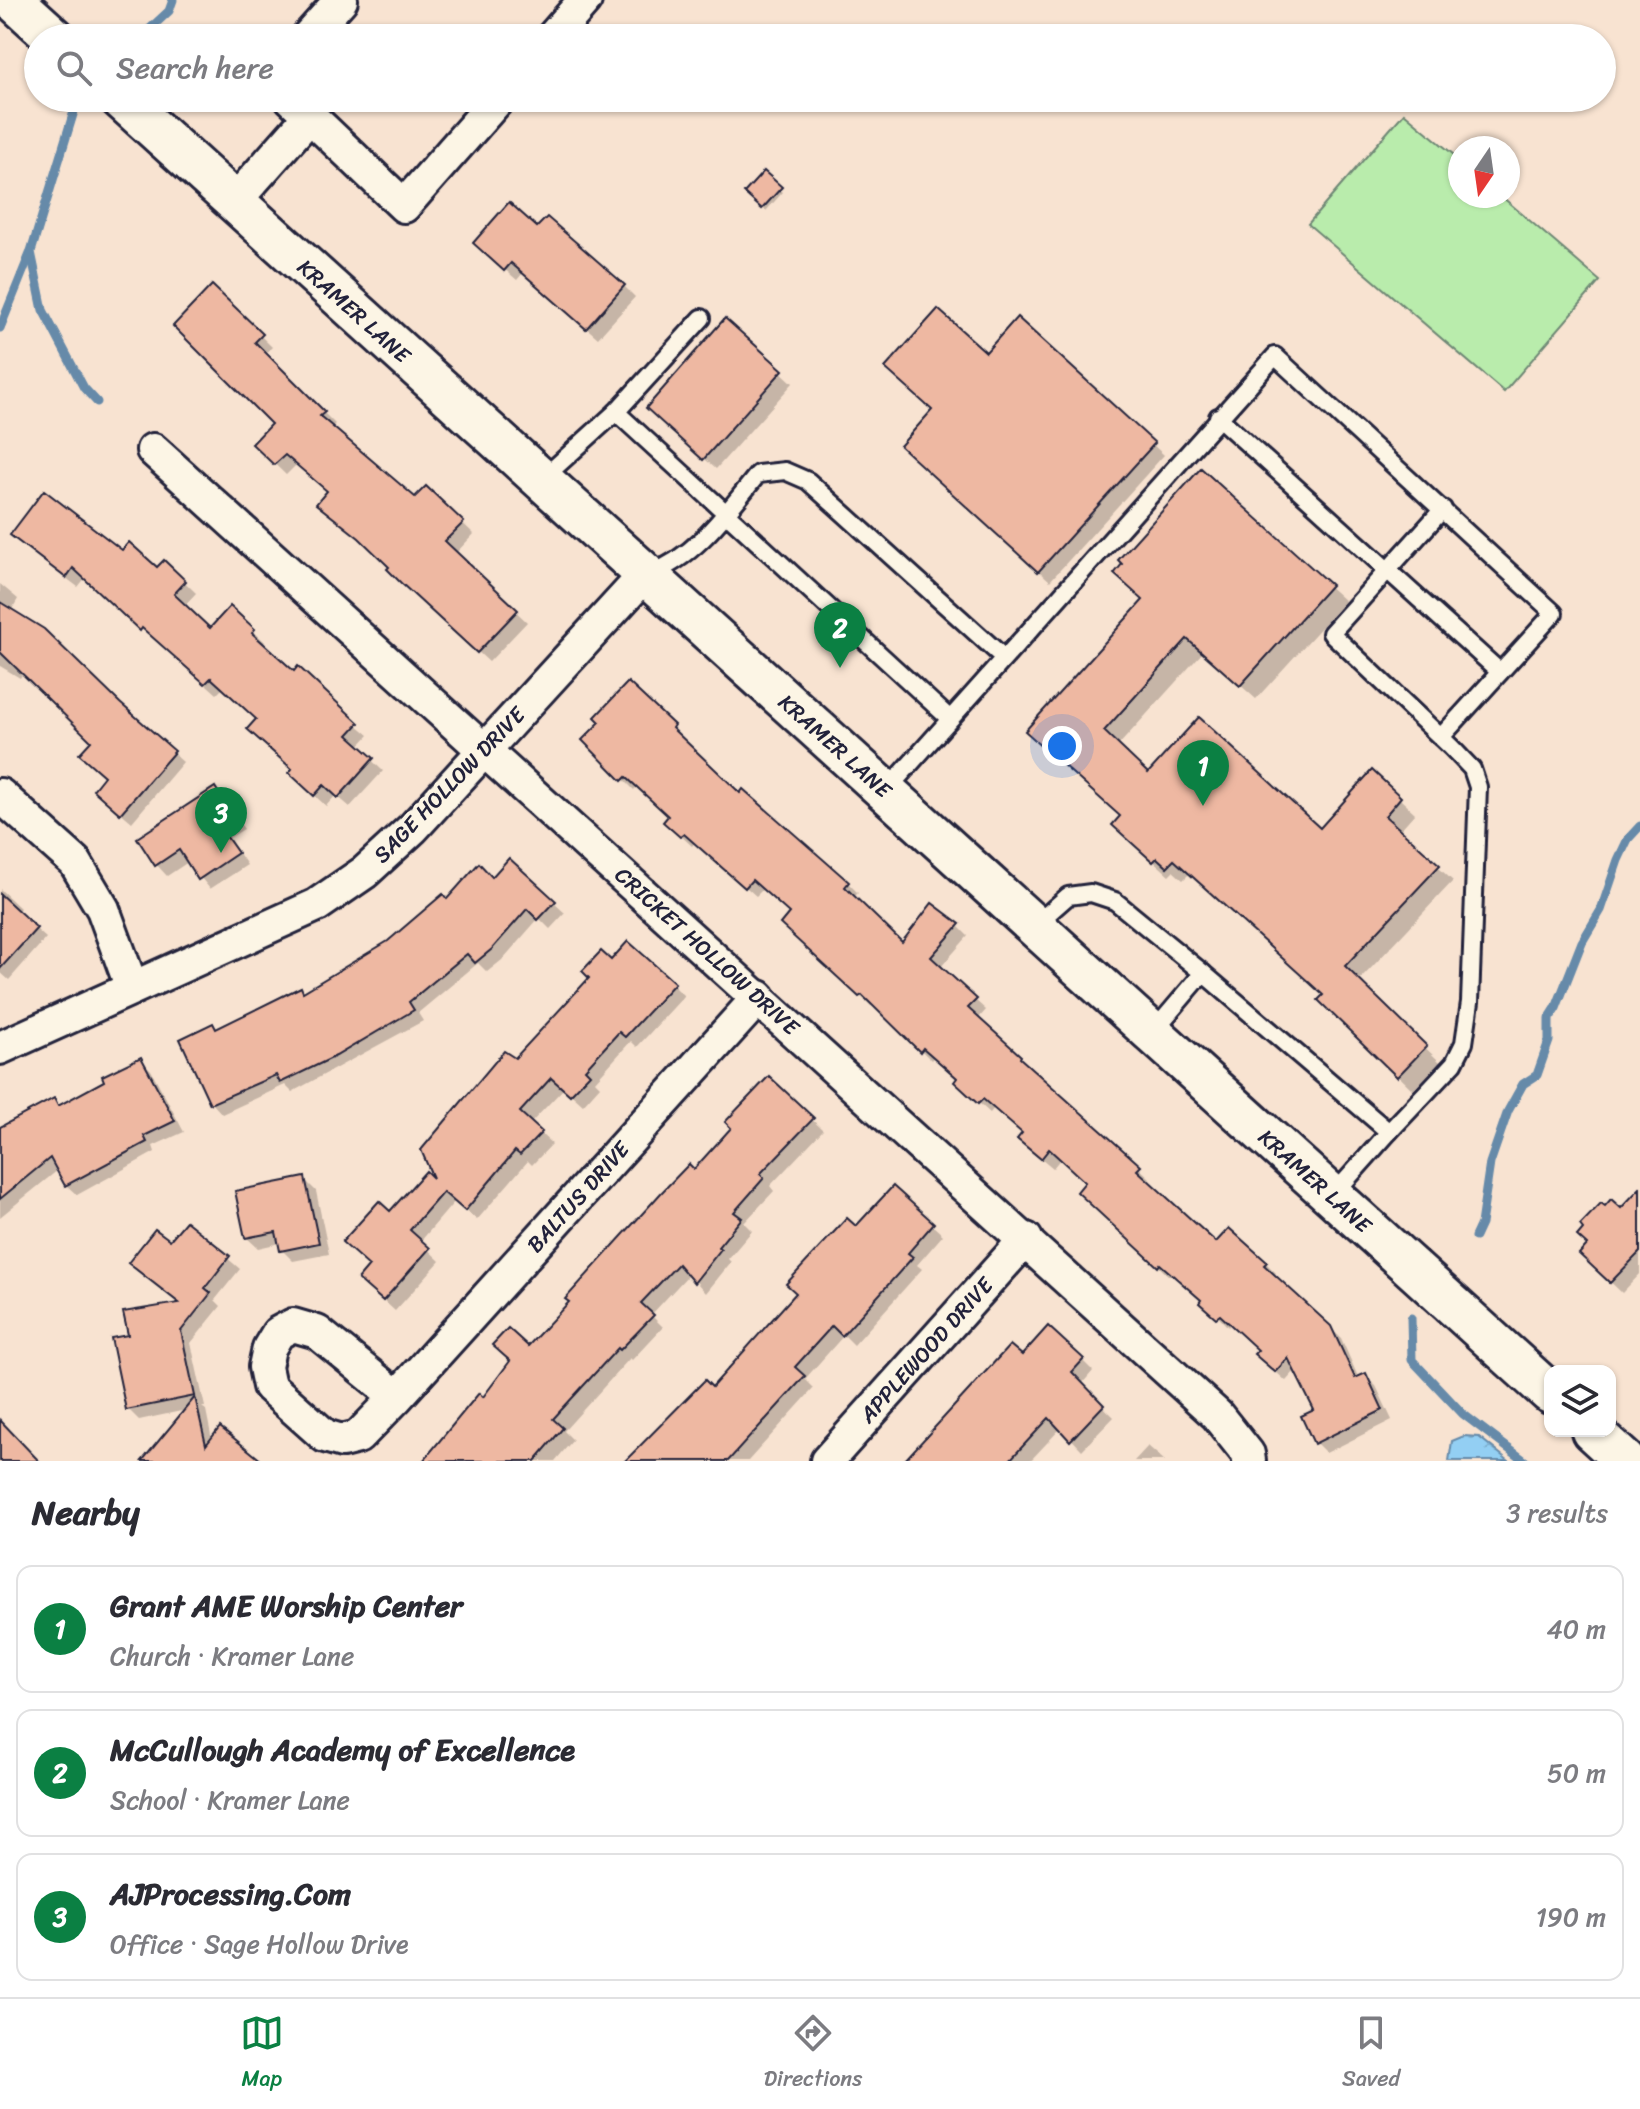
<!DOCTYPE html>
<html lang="en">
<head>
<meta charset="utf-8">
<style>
	:root { --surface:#fff; --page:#f7f7f7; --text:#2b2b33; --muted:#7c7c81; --line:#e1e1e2; --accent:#0b8043 }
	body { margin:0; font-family:Sriracha,sans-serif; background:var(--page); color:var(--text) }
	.controls { position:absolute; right:24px; bottom:24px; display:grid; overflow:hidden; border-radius:16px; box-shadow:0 2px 6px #0004 }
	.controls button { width:72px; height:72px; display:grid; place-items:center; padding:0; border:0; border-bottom:2px solid var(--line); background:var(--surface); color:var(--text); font:40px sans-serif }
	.compass { position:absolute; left:1448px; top:136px; width:72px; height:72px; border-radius:50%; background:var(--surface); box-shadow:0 2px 6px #0004; rotate:193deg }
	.you { position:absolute; left:1062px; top:746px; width:28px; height:28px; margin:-20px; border:6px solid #fff; border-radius:50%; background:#1a73e8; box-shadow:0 0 0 12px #1a73e833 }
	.badge { display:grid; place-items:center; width:52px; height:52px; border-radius:50%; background:var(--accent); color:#fff; font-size:26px; font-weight:700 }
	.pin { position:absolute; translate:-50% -66px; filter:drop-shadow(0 2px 4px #0008) }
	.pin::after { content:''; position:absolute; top:42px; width:28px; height:24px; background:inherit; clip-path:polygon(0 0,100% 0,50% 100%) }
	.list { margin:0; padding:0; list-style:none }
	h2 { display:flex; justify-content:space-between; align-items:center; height:104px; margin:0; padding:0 32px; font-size:34px }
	h2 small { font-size:26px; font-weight:400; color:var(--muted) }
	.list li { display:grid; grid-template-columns:52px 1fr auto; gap:24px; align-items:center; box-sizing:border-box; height:128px; margin:0 16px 16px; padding:0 16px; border:2px solid var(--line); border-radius:16px }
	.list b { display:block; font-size:30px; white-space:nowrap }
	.list p { margin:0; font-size:26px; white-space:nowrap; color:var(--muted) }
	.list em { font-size:26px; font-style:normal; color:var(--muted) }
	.icon { flex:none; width:44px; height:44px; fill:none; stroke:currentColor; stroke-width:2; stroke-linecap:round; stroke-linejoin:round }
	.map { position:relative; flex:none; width:1640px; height:1461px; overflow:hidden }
	.search { position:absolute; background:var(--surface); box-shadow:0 2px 6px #0004; left:24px; right:24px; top:24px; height:88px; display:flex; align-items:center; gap:20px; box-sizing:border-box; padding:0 28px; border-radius:44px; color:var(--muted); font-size:30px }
	.sheet { height:536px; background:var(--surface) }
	nav { display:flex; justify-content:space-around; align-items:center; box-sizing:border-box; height:112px; border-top:2px solid var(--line); background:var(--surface); font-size:22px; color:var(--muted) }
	nav a { display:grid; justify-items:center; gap:4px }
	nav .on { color:var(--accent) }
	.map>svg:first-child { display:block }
	.garden { fill:#b9ecac; stroke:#6e8774; stroke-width:2 }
	.water { fill:url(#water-ripples); stroke:#668aa9; stroke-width:2 }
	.shadow { fill:#0003 }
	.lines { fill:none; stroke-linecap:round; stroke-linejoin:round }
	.stream { stroke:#668aa9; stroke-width:9 }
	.building { fill:#eeb8a2; stroke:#22223b; stroke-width:2 }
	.service-casing { stroke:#22223b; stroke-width:22 }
	.minor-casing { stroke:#22223b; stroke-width:38 }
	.tertiary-casing { stroke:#22223b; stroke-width:46 }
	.service { stroke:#fcf5e5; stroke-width:16 }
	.minor { stroke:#fcf5e5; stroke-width:32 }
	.tertiary { stroke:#fcf5e5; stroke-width:40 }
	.labels { text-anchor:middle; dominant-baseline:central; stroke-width:7; stroke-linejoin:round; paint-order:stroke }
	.street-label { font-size:22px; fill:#22223b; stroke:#fcf5e5 }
</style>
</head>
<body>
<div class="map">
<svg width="1640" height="1461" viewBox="0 0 1640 1461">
	<defs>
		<pattern id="water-ripples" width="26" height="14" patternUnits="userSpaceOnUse" patternTransform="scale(2)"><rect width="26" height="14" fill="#93cff3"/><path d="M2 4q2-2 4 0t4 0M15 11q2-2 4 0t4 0" fill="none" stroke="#7eb1d1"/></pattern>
	</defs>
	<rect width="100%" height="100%" fill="#f8e3d1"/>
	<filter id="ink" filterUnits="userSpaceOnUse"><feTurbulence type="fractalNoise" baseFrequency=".0125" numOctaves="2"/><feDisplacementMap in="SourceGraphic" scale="16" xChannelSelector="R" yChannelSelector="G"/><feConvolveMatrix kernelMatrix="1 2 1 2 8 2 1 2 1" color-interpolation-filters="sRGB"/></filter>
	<g filter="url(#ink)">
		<path class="garden" d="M1404 113 1460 160V196H1501L1600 281 1504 392 1308 224Z"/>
		<path class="water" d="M1464 1436 1479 1437 1509 1461H1449L1452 1441Z"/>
		<g class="shadow">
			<path d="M764 174 783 192 766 211 747 193Z"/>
			<path d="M537 230 624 286 635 297 598 338 523 273 517 280 487 254Z"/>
			<path d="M212 288 272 347 265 354 335 424 331 428 415 500 426 488 474 534 455 554 527 622 489 662 415 594 373 549 330 515 329 492 297 464 286 475 254 444 274 424Z"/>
			<path d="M1017 320 1164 455 1050 581 913 457 986 354Z"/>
			<path d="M726 321 793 383 716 469 659 418Z"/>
			<path d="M1201 471 1345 601 1256 699 1203 652 1117 747 1148 776 1320 831 1372 773 1415 813 1399 831 1453 881 1358 982 1440 1062 1413 1090 1321 1000 1325 996 1190 873 1183 880 1173 871 1169 875 1130 840 1122 817 1043 745 1145 601Z"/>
			<path d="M24 546 122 552 157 570 164 562 196 593 184 606 211 630 230 609 265 642 262 645 369 735 358 747 383 771 350 807 336 795 326 806 302 784 258 719 223 688 217 694 86 577 78 587Z"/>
			<path d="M0 584 18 599 11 611 183 762 132 822 106 800 107 777 94 741 23 673 20 678 0 666Z"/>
			<path d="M628 685 740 796 744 792 848 883 858 893 853 898 902 945 958 926 968 936 940 968 986 1010 978 1019 1020 1058 1029 1069 1139 1168 1150 1178 1146 1181 1217 1245 1266 1263 1276 1273 1273 1276 1341 1338 1359 1379 1365 1376 1376 1386 1392 1420 1326 1453 1316 1443V1411L1296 1370 1286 1381 1267 1364 1261 1350 1231 1323 1228 1327 1203 1301 1171 1273 1169 1276 1090 1202 1088 1182 1061 1158 1053 1168 1030 1149 1024 1134 994 1108 990 1113 967 1092 960 1078 935 1056 931 1060 873 1003 871 1006 793 934 791 913 763 889 756 896 695 842 692 846 666 822 671 817 638 785 634 790 585 740 602 722Z"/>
			<path d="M214 790 225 801 244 829 229 838 247 865 210 889 188 862 167 876 156 864Z"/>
			<path d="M0 889 20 908 17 912 46 938 9 980 0 972Z"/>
			<path d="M447 902 554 903 565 913 550 929 539 918 502 960 487 972 478 963 418 1013 423 1021 292 1092 285 1085 222 1114 212 1103 182 1040 218 1031 304 993 389 942Z"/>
			<path d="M611 963 673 985 684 996 637 1047 631 1041 595 1081 600 1086 583 1105 564 1088 530 1124 552 1144 532 1165 528 1161 477 1220 455 1201 420 1242 440 1261 395 1311 372 1290 371 1267 390 1213 439 1186 516 1061Z"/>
			<path d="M141 1060 151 1070 184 1132 153 1146 155 1152 77 1195 66 1185 58 1170 0 1217V1130L54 1101 60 1107Z"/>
			<path d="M769 1078 823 1130 770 1186 774 1191 744 1223 752 1231 728 1259 731 1262 706 1293 689 1274 651 1315 663 1327 632 1360 630 1358 564 1431 573 1440 555 1461H422L479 1396 484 1400 694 1172 734 1128Z"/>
			<path d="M304 1179 316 1191 329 1254 293 1261 282 1250 280 1243 258 1248 246 1237Z"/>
			<path d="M1621 1211 1640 1213V1274L1622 1293 1581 1254Z"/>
			<path d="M186 1223 240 1269 215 1300 221 1306 191 1343 205 1407H202L206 1410 212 1440 256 1461H159L186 1410 139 1420 128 1409 130 1336 181 1305 142 1273Z"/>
			<path d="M932 1225 943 1235 917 1265 922 1269 854 1345 844 1335 805 1379 814 1388 748 1461H628L712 1390 856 1229Z"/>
			<path d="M1022 1358 1082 1360 1093 1371 1081 1385 1114 1417 1082 1450 1061 1428 1030 1461H907Z"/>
			<path d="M1148 1446 1165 1461H1134Z"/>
		</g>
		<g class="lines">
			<g class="stream">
				<path d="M140 38 169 11 173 0"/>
				<path d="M75 108 31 252 43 310 84 388 97 402"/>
				<path d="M0 328 30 254"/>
				<path d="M1475 1237 1481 1224 1490 1163 1508 1111 1523 1084 1537 1075 1549 1041V1019L1556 1008 1582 942 1601 910 1618 860 1628 839 1640 826"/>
				<path d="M1411 1318 1412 1360 1463 1414 1525 1461"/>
			</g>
		</g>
		<g class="building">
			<path d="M764 171 782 187 762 209 744 193Z"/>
			<path d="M509 202 537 227 547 217 625 285 586 329 511 263 504 271 473 243Z"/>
			<path d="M212 285 263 334 255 342 325 412 320 416 415 497 426 486 464 522 445 541 518 610 477 653 401 583 387 569 389 567 359 538 316 504 327 491 285 455 274 465 252 444 271 424 173 326Z"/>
			<path d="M938 309 986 352 1017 317 1155 443 1038 572 900 446 932 410 885 368Z"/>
			<path d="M725 318 783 370 703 460 646 408Z"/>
			<path d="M1201 468 1331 585 1240 686 1187 639 1104 731 1148 773 1199 717 1320 828 1372 770 1401 797 1385 816 1440 865 1345 966 1427 1046 1397 1077 1318 1000 1323 995 1174 860 1167 867 1157 858 1153 862 1112 825 1120 816 1025 731 1143 600 1114 574 1122 564 1118 560Z"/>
			<path d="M44 490 122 550 129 542 157 567 164 560 186 581 174 594 210 628 230 606 255 629 252 633 294 671 298 666 359 723 348 735 374 758 338 798 324 785 314 796 289 773 292 769 247 729 256 719 211 678 205 684 142 628 140 631 73 568 66 578 10 535Z"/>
			<path d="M0 602 44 629 120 703 175 751 120 814 93 790 104 776 79 754 91 741 0 652Z"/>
			<path d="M628 682 674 725 672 728 740 793 743 789 849 882 845 887 902 942 932 903 960 924 931 957 977 999 968 1008 1021 1056 1020 1058 1141 1166 1137 1170 1216 1242 1229 1228 1267 1262 1264 1265 1331 1326 1355 1378 1366 1373 1383 1410 1314 1444 1301 1416 1314 1410 1288 1358 1275 1372 1254 1354 1258 1350 1220 1315 1216 1318 1199 1303 1201 1300 1160 1264 1158 1267 1077 1192 1085 1182 1049 1149 1041 1159 1017 1139 1022 1133 983 1099 978 1104 954 1082 957 1078 923 1048 920 1052 862 995 859 997 780 924 789 913 752 880 745 888 684 834 680 837 663 822 668 816 626 777 622 781 582 740 600 722 595 717Z"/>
			<path d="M215 787 234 817 219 826 238 853 198 880 179 850 155 866 137 838Z"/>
			<path d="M509 858 556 901 538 920 527 909 492 949 475 963 467 954 409 1002 414 1010 336 1056 280 1083 276 1075 210 1104 180 1039 213 1023 216 1029 301 987 303 992 388 941 443 894 447 899 479 863 492 877Z"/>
			<path d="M0 894 37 928 0 969Z"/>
			<path d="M628 941 675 983 625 1037 619 1032 585 1069 590 1074 570 1095 551 1078 520 1112 542 1132 520 1155 515 1151 465 1211 443 1192 410 1230 430 1248 383 1301 358 1279 369 1266 342 1242 379 1201 390 1211 426 1171 433 1178 421 1150 504 1051 515 1058 589 978 582 971 601 951 611 960Z"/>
			<path d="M141 1057 175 1121 144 1136 147 1142 65 1186 50 1158 0 1199V1127L54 1098 58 1106 104 1081 102 1076Z"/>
			<path d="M769 1076 814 1118 760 1174 764 1178 734 1212 742 1218 718 1247 721 1249 694 1283 678 1264 641 1303 654 1315 620 1350 618 1348 553 1419 563 1428 535 1461H423L479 1393 483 1397 510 1361 492 1345 508 1328 528 1346 569 1302 565 1299 661 1193 689 1164 694 1169 731 1128 725 1122Z"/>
			<path d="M305 1177 319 1243 280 1251 276 1232 245 1238 235 1191Z"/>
			<path d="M893 1186 934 1223 908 1253 913 1257 842 1336 832 1326 795 1367 805 1376 728 1461H625L705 1380 712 1387 796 1293 786 1284 847 1218 856 1226Z"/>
			<path d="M1640 1188V1252L1610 1283 1579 1254 1587 1245 1577 1236 1583 1229 1580 1225 1601 1203 1605 1206 1611 1199 1621 1208Z"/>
			<path d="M186 1221 230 1256 205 1288 211 1293 181 1331 195 1396 126 1410 111 1338 128 1335 123 1312 179 1303 128 1263 155 1229 170 1240Z"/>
			<path d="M1048 1326 1084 1359 1072 1372 1104 1405 1070 1441 1049 1418 1009 1461H904L1010 1345 1022 1355Z"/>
			<path d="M195 1397 206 1445 220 1427 262 1461H142Z"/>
			<path d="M0 1420 39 1461H0Z"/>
		</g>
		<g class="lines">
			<g class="service-casing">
				<g id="service">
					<path d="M616 412 702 318"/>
					<path d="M1218 417 1500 672"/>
					<path d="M541 480 616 412 950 719"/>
					<path d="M649 574C696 557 727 512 758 474L785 471 808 481 1004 658"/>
					<path d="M886 791 1275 356 1554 613 1441 737"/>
					<path d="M1035 925 1068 896 1091 893 1115 901 1203 973"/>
					<path d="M1153 1032 1203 973 1389 1132 1454 1063 1464 1043 1470 1002 1478 787 1472 769 1451 747 1331 633 1443 509"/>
					<path d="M1332 1196 1389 1132"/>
				</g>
			</g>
			<g class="minor-casing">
				<g id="minor">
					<path d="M307 38 341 0"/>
					<path d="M552 38 585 0"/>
					<path d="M291 98 404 206 499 98"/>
					<path d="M234 202 309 117"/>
					<path d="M153 450 1217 1415 1248 1454 1249 1461"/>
					<path d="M0 795 75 862 103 909 132 988"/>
					<path d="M0 1048 317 905 365 872 413 828 645 575"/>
					<path d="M397 1397 317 1332 293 1325 278 1333 269 1348 265 1367 269 1386 325 1436 342 1441 358 1437 397 1397 759 997"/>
					<path d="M827 1461 1026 1239"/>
				</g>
			</g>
			<g class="tertiary-casing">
				<g id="tertiary">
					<path d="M13 0 55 38"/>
					<path d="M120 98 1550 1393"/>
					<path d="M1592 1431 1625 1461"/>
				</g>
			</g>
			<use href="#service" class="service"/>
			<use href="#minor" class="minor"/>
			<use href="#tertiary" class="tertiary"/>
		</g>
	</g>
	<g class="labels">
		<g class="street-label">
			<text transform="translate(354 311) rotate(42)">KRAMER LANE</text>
			<text transform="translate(835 746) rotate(42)">KRAMER LANE</text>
			<text transform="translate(449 785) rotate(-46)">SAGE HOLLOW DRIVE</text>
			<text transform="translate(707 951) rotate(42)">CRICKET HOLLOW DRIVE</text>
			<text transform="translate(1315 1181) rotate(42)">KRAMER LANE</text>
			<text transform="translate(578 1197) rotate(-48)">BALTUS DRIVE</text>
			<text transform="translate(926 1350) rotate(-48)">APPLEWOOD DRIVE</text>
		</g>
	</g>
</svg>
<div class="controls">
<button><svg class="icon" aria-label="layers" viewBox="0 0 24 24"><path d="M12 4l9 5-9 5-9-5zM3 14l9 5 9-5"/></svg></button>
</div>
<svg class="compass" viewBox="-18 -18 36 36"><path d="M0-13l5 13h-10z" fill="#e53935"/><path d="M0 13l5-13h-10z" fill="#7c7c81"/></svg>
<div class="you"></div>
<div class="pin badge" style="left:1203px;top:806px">1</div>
<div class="pin badge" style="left:840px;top:668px">2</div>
<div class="pin badge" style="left:221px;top:853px">3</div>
<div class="search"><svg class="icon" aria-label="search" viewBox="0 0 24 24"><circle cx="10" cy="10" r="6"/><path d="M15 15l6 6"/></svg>Search here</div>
</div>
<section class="sheet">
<h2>Nearby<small>3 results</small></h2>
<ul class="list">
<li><span class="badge">1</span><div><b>Grant AME Worship Center</b><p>Church · Kramer Lane</p></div><em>40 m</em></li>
<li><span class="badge">2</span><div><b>McCullough Academy of Excellence</b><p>School · Kramer Lane</p></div><em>50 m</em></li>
<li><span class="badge">3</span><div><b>AJProcessing.Com</b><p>Office · Sage Hollow Drive</p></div><em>190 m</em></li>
</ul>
</section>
<nav>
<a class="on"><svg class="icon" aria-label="map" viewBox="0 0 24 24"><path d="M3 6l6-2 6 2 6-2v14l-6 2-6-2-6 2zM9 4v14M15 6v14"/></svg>Map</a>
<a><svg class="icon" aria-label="directions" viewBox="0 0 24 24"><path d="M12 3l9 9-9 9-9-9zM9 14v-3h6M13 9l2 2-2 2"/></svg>Directions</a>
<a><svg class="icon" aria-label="saved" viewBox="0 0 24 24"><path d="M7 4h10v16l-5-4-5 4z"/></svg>Saved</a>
</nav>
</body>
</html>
